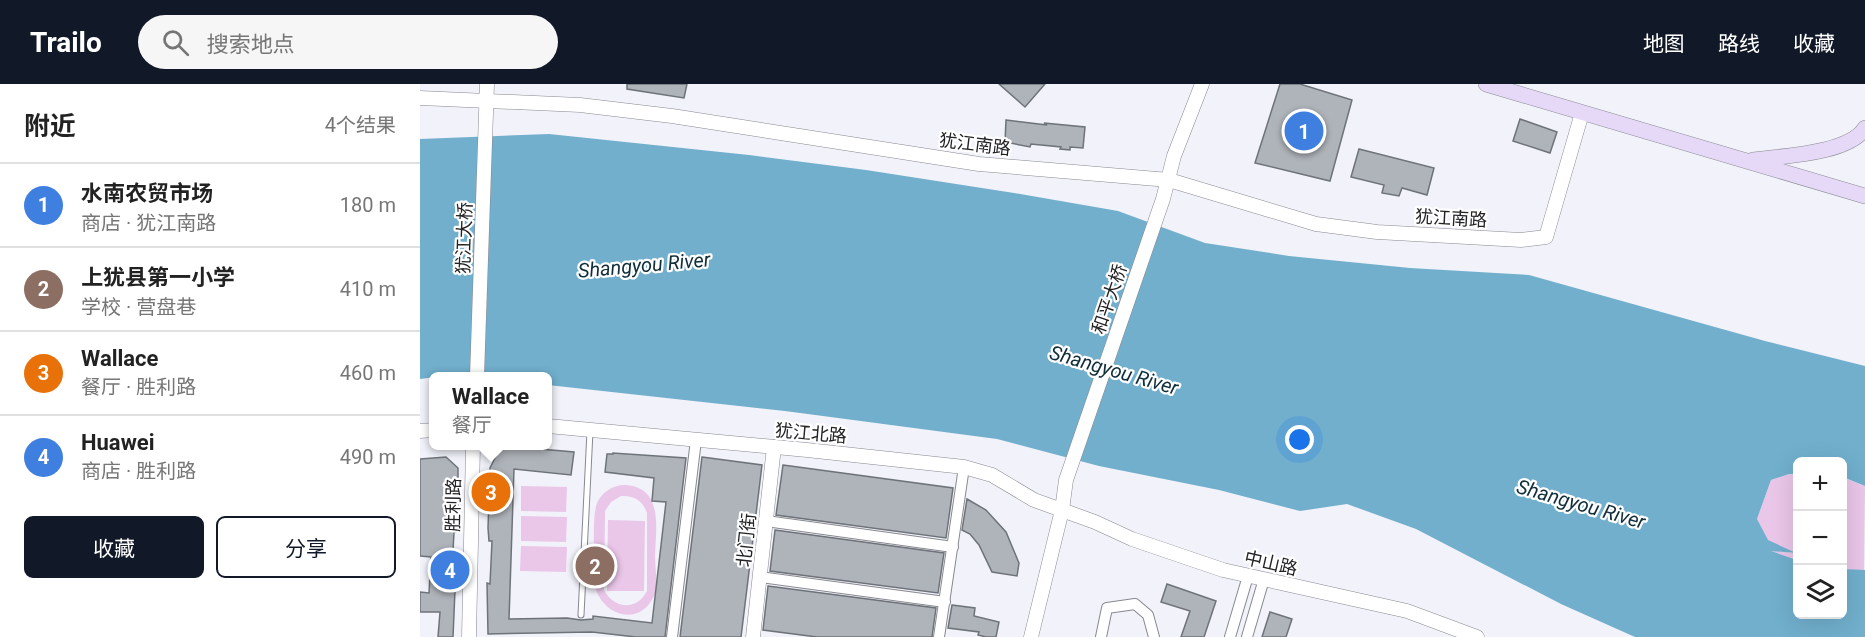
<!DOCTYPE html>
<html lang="zh">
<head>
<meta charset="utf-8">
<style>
	:root { --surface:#fff; --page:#f6f6f6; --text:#222; --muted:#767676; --line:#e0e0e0; --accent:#111827 }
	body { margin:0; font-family:Roboto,"Noto Sans SC",sans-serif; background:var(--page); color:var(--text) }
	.controls { position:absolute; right:18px; bottom:18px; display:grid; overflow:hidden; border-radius:9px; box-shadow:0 6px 24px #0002 }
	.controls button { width:54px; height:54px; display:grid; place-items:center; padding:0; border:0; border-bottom:2px solid var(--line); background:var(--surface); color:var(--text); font:30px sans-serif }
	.you { position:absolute; left:880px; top:356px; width:21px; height:21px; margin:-15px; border:4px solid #fff; border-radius:50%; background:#1a73e8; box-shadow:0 0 0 9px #1a73e833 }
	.badge { display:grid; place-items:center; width:39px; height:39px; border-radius:50%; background:var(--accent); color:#fff; font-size:20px; font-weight:700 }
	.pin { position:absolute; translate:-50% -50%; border:3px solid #fff; box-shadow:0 2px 6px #0006 }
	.popup { position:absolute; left:9px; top:288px; width:123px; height:78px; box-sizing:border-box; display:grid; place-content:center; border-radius:9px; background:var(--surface); filter:drop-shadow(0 2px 4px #0005); font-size:20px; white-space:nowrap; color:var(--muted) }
	.popup b { font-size:22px; color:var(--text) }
	.popup::after { content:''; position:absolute; left:50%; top:100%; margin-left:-12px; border:12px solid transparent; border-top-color:var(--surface) }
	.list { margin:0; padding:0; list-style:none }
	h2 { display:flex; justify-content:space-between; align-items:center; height:78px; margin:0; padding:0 24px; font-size:26px }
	h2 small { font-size:20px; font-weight:400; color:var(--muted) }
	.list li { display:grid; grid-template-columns:39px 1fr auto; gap:18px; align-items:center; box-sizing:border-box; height:84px; padding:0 24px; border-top:2px solid var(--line) }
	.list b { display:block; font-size:22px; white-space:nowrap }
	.list p { margin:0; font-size:20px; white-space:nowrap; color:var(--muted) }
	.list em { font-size:20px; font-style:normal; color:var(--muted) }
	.actions { display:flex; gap:12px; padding:18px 24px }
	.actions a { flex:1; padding:14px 0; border:2px solid var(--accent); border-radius:9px; text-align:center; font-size:21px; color:var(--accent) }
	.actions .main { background:var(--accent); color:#fff }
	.icon { flex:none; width:33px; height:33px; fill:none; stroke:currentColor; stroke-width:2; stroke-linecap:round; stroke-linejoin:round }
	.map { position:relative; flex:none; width:1445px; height:553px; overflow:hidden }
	header { display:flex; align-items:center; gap:36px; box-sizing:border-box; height:84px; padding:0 30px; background:var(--accent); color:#fff }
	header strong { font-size:28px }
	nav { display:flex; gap:33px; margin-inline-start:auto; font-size:21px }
	.search { width:420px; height:54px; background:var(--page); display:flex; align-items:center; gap:15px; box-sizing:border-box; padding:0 21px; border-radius:33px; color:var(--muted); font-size:22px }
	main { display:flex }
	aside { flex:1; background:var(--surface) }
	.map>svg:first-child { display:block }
	.green { fill:#eac6e9; fill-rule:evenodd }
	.water { fill:#71afcd }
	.building { fill:#afb4ba; stroke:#6e7379; stroke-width:1.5 }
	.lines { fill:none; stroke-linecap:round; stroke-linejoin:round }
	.service-casing { stroke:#888990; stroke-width:7 }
	.minor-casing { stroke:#888990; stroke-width:12 }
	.tertiary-casing { stroke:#888990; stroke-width:15 }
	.secondary-casing { stroke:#888990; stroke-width:16 }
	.service { stroke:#fff; stroke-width:5 }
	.minor { stroke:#fff; stroke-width:10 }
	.tertiary { stroke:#fff; stroke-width:14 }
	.secondary { stroke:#e6d9f7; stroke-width:15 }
	.labels { text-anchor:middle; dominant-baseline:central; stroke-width:4.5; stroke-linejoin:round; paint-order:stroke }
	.street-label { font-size:18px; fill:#232326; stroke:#fff }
	.water-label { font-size:20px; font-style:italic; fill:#102e3b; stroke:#fff }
</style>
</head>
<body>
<header>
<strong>Trailo</strong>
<div class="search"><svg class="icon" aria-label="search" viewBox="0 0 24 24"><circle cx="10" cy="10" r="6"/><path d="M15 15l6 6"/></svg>搜索地点</div>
<nav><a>地图</a><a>路线</a><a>收藏</a></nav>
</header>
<main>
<aside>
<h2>附近<small>4个结果</small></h2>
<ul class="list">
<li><span class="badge" style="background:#3f7fe0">1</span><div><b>水南农贸市场</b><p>商店 · 犹江南路</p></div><em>180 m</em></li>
<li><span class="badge" style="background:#8d6e63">2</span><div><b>上犹县第一小学</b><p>学校 · 营盘巷</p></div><em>410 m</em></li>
<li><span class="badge" style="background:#e8710a">3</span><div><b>Wallace</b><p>餐厅 · 胜利路</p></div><em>460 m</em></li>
<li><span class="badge" style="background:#3f7fe0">4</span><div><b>Huawei</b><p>商店 · 胜利路</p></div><em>490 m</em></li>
</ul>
<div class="actions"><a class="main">收藏</a><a>分享</a></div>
</aside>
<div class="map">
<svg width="1445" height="553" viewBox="0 0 1445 553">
	<rect width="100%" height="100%" fill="#f1f2fa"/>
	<g class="green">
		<path d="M1369 390H1377V476L1348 466 1374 469 1347 456 1337 435 1351 396Z"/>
		<path d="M1422 393 1445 402 1444 487 1423 485Z"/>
		<path d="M201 401C244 400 236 443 235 472 235 485 239 503 233 514 219 541 186 533 176 506 176 487 170 432 178 417 183 408 191 403 201 401ZM201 412C214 411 223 417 227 429V507C217 527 194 525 184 506L185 427 191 418Z"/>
		<path d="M101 402 147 403 146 428 101 427Z"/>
		<path d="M101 432 147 433 146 458 101 457Z"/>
		<path d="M188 436 225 437 224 507H187Z"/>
		<path d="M101 462 147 463 146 488 100 487Z"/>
	</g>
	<path class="water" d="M129 50 329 71 446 86 594 109 698 127 785 159 869 172 990 184 1109 191 1345 257 1445 282V402L1423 393 1422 378H1378L1377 390H1369L1351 396 1337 435 1348 456 1376 469 1351 467 1377 476 1378 530H1422L1423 485 1445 486V553H1215L1141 520 996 445 927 420 880 427 799 406 679 382 577 355 365 327 128 301V292H58L40 290 0 295V55Z"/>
	<g class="building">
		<path d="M207 0H267L264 14 207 5Z"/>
		<path d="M579 0H625L605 23Z"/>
		<path d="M860 0H880L932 16 910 97 835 79Z"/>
		<path d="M1100 35 1137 48 1130 69 1093 57Z"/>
		<path d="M586 36 627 41 624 39 665 43 663 64 650 63V66L640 65 641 63 611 60 610 63 585 58Z"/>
		<path d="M939 65 1014 84 1007 111 982 104 979 112 962 109 964 101 931 93Z"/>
		<path d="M86 362 154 368 151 391 94 385 89 535 147 534 161 536 173 535V532L232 539 246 418 232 417 234 394 185 388 187 370H193V369L266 374 245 553H216L172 548 68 550 67 499 70 500 72 457H69L68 444 70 384 77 370Z"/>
		<path d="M26 373 38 384V404H39L37 448H34L33 467 36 473 32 482 31 506H35L33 553H18L20 528H0V508L9 509 11 473 0 472V375Z"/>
		<path d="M282 373 342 381 321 553H260Z"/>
		<path d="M363 381 533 404 526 454 356 431Z"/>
		<path d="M547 415 566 426 586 448 599 479 597 492 572 488 559 461 550 450 542 446Z"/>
		<path d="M355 446 524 469 518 509 350 487Z"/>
		<path d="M747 500 796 517 784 553H761L770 527 741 518Z"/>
		<path d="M348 502 516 524 512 553H397L343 546Z"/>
		<path d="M532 521 555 524 554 532 579 538 576 553H566L558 551 559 548 528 544Z"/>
		<path d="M850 528 872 535 866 553H842Z"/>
	</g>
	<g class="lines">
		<g class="service-casing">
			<path id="service" d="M161 531 170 347"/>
		</g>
		<g class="minor-casing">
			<g id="minor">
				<path d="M346 437 533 463"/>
				<path d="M340 493 525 518"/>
				<path d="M252 553 276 356"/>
				<path d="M519 553 544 383"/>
				<path d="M681 553 687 524 715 520 728 531 734 553"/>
				<path d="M810 553 828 492"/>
				<path d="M827 553 844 495"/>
			</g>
		</g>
		<g class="tertiary-casing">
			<g id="tertiary">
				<path d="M0 14 160 21 252 32 559 80 749 96 896 140 957 148 1101 156 1126 153 1162 29"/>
				<path d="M57 292 67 0"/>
				<path d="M128 342 387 366 544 383 572 391 614 416 675 438 712 455 803 486 987 527 1057 553"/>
				<path d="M0 347 14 346"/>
				<path d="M49 553 53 362"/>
				<path d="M333 553 354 363"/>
				<path d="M611 553 642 426 646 396 743 115 754 72 782 0"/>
			</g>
		</g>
		<g class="secondary-casing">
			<g id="secondary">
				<path d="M1066 0 1445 112"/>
				<path d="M1333 76C1361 72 1429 70 1445 44"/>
			</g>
		</g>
		<use href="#service" class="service"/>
		<use href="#minor" class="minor"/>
		<use href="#tertiary" class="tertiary"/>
		<use href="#secondary" class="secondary"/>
	</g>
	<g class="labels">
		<g class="street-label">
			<text transform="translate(555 60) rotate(7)">犹江南路</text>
			<text transform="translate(1031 134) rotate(3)">犹江南路</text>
			<text transform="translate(44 154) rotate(-88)">犹江大桥</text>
			<text transform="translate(689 215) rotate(-71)">和平大桥</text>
			<text transform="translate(391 349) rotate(5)">犹江北路</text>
			<text transform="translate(33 421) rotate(-89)">胜利路</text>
			<text transform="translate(326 456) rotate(-84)">北门街</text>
			<text transform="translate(851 479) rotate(13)">中山路</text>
		</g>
		<g class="water-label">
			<text transform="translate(224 181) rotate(-5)">Shangyou River</text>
			<text transform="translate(694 286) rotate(16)">Shangyou River</text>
			<text transform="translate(1161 420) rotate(16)">Shangyou River</text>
		</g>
	</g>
</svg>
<div class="controls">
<button>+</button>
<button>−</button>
<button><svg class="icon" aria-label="layers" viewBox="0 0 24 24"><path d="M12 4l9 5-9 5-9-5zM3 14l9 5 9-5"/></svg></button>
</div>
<div class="you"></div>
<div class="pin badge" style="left:884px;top:47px;background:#3f7fe0">1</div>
<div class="pin badge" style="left:175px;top:482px;background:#8d6e63">2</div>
<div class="pin badge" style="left:71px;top:408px;background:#e8710a">3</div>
<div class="popup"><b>Wallace</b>餐厅</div>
<div class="pin badge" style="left:30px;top:486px;background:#3f7fe0">4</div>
</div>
</main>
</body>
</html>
